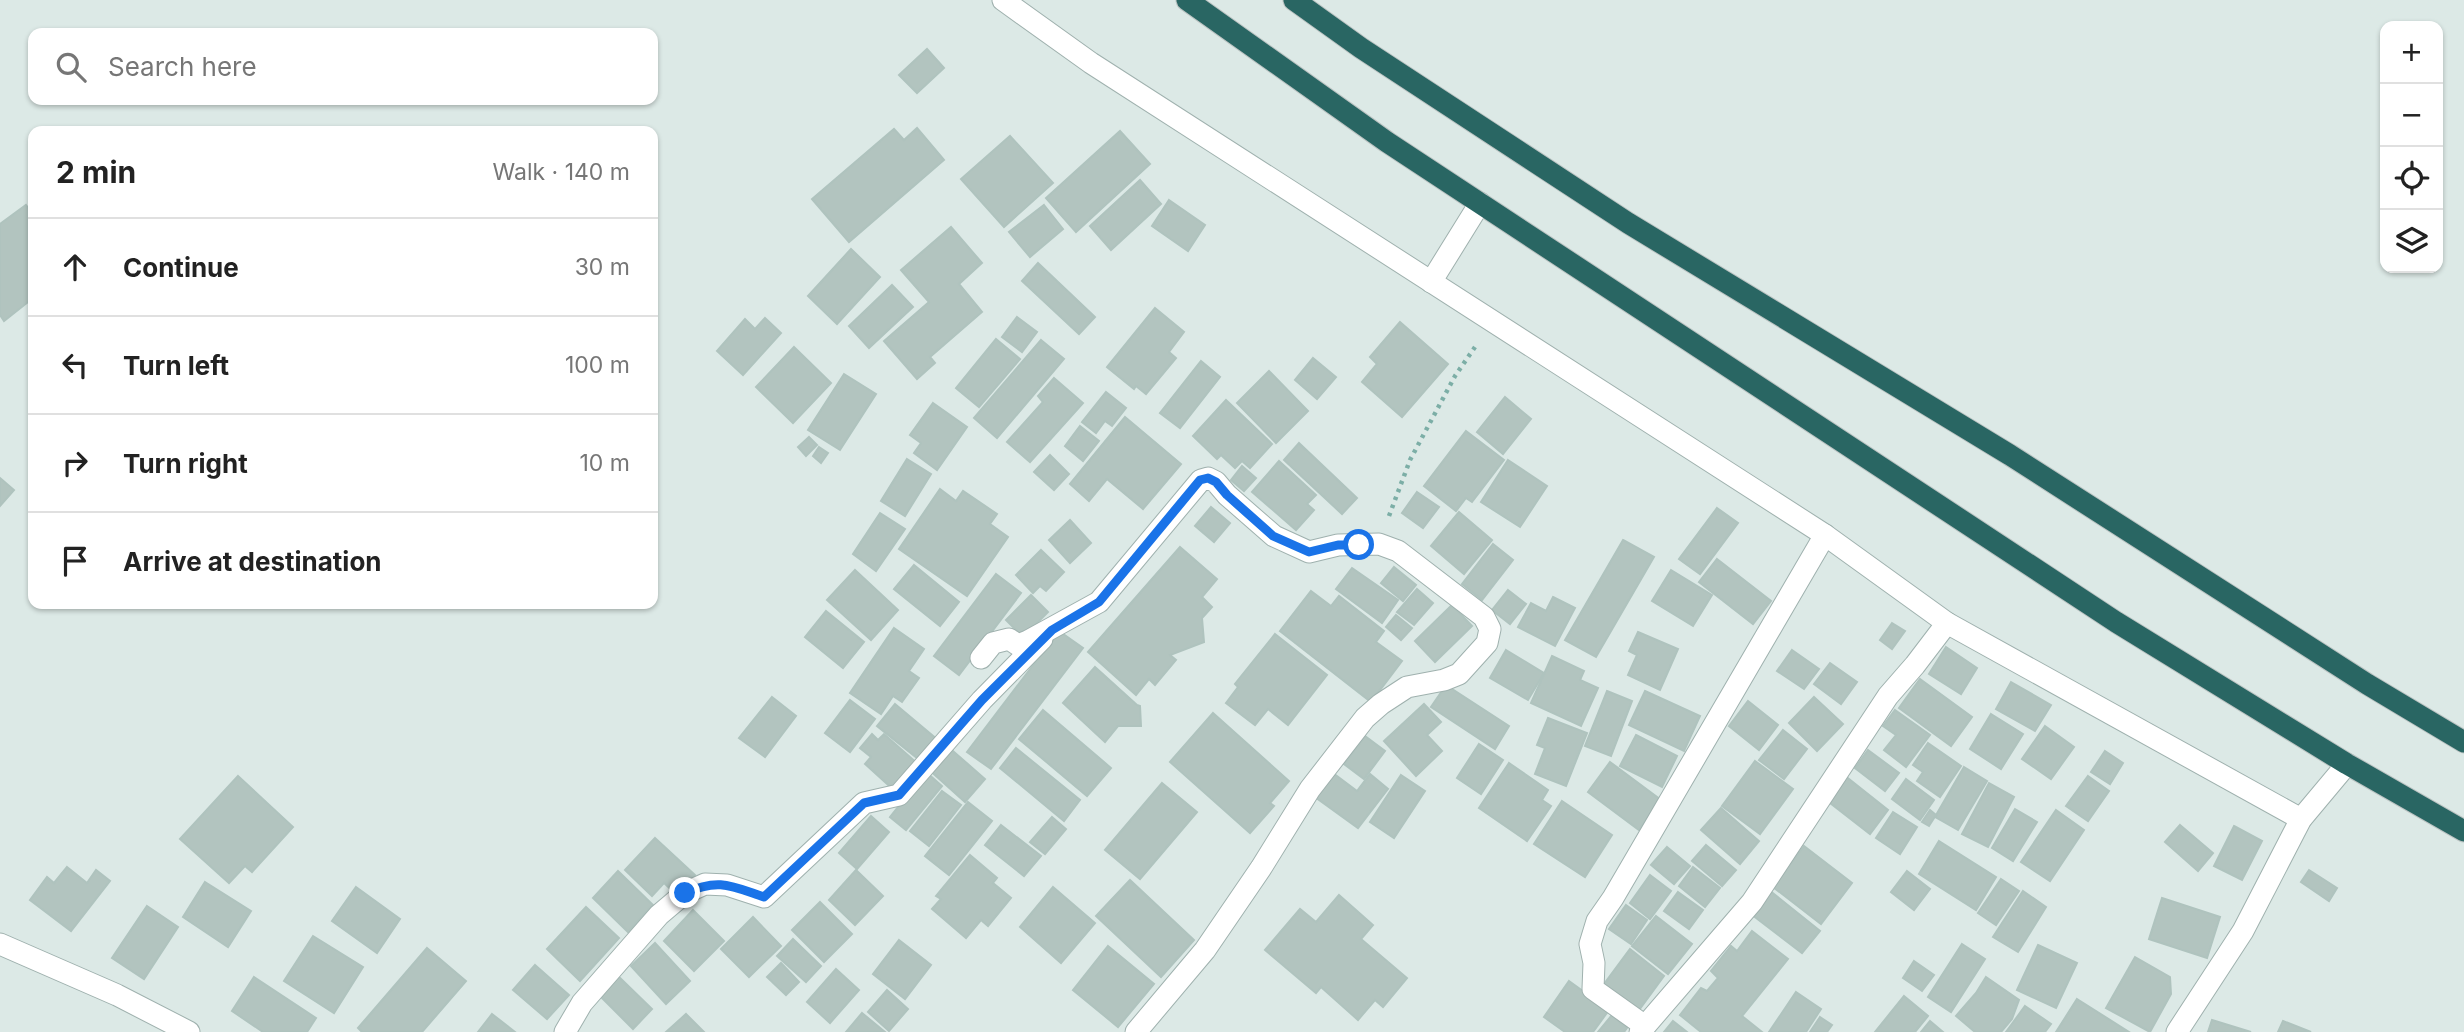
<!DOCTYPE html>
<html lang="en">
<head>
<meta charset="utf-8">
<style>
	:root { --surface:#fff; --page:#f6f6f6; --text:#222; --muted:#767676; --line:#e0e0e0 }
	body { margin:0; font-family:Inter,sans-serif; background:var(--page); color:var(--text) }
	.controls { position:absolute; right:21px; top:21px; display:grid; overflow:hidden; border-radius:14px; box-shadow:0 2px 5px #0004 }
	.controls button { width:63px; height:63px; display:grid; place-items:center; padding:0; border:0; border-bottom:2px solid var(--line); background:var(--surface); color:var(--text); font:35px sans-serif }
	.stop { position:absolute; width:21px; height:21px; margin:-16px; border:5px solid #1a73e8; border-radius:50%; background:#fff }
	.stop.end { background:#1a73e8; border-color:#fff; box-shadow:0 2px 7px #0008 }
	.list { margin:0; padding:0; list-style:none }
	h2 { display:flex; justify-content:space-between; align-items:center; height:91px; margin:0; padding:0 28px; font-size:30px }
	h2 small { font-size:23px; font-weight:400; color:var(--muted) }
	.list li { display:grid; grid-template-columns:46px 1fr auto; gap:21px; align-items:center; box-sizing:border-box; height:98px; padding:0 28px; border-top:2px solid var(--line) }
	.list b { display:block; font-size:26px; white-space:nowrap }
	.list em { font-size:23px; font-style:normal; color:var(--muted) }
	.icon { flex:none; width:38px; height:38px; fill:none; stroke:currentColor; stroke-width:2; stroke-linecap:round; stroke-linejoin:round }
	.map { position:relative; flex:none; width:2464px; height:1032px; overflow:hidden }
	.search { position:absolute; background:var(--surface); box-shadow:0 2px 5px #0004; left:28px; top:28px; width:630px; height:77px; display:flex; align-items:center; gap:18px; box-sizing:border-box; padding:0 24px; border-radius:14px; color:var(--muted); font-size:26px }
	.panel { position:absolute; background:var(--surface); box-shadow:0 2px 5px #0004; left:28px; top:126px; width:630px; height:483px; border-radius:14px }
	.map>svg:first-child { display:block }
	.building { fill:#b2c4bf; stroke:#afc3be; stroke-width:2 }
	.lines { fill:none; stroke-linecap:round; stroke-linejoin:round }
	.street-casing { stroke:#9fb1ae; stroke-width:23 }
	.highway-casing { stroke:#bcc4c3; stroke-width:23 }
	.path { stroke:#7caea6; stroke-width:4.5; stroke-dasharray:3.5 5; stroke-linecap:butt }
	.street { stroke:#fff; stroke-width:21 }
	.highway { stroke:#296663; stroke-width:21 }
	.route { stroke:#1a73e8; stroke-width:9 }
</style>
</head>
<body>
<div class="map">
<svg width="2464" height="1032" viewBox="0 0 2464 1032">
	<rect width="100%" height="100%" fill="#dce9e6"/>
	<g class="building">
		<path d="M927 49 944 68 917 93 899 75Z"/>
		<path d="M917 128 944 160 849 242 812 199 894 129 904 140Z"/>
		<path d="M1120 131 1150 164 1076 232 1046 198Z"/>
		<path d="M1010 136 1053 183 1004 227 961 179Z"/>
		<path d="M1140 180 1161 204 1111 250 1090 226Z"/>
		<path d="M1169 200 1205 225 1188 251 1152 226Z"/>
		<path d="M26 205 33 214V298L4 321 0 315V224Z"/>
		<path d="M1044 205 1063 229 1030 257 1009 232Z"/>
		<path d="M951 227 982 263 959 284 982 312 930 357 935 363 917 379 884 341 929 302 901 270Z"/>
		<path d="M851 249 880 277 837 324 808 296Z"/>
		<path d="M1038 263 1095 317 1079 334 1022 281Z"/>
		<path d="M892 285 913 307 869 348 849 326Z"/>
		<path d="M1155 308 1184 332 1169 352 1176 358 1146 394 1136 386 1134 389 1107 367Z"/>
		<path d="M1017 317 1037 332 1022 352 1002 337Z"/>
		<path d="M765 318 781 333 743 375 717 351 745 319 755 329Z"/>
		<path d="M1400 322 1448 364 1402 417 1362 382 1377 364 1370 357Z"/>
		<path d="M996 339 1020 359 979 407 956 388Z"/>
		<path d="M1041 340 1064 359 997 438 974 418Z"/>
		<path d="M794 347 831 383 793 423 756 387Z"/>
		<path d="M1313 358 1336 377 1317 399 1295 380Z"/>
		<path d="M1201 361 1220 377 1180 428 1160 413Z"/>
		<path d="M1269 371 1308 411 1276 443 1237 403Z"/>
		<path d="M844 374 876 394 840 450 808 430Z"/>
		<path d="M1054 378 1083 403 1030 462 1007 442 1043 402 1038 396Z"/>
		<path d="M1106 392 1126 408 1112 426 1105 421 1096 433 1082 422Z"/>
		<path d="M1505 397 1531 419 1503 454 1477 432Z"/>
		<path d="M1226 400 1272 444 1250 468 1242 461 1235 468 1221 455 1217 459 1193 436Z"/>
		<path d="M933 403 967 427 937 470 914 453 921 443 910 435Z"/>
		<path d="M1125 417 1181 464 1143 509 1107 479 1089 501 1070 484Z"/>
		<path d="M1080 426 1099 441 1083 461 1065 446Z"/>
		<path d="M1466 431 1504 460 1472 502 1466 498 1456 511 1424 486Z"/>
		<path d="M809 437 817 445 806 456 798 447Z"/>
		<path d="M1299 443 1357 498 1342 514 1284 460Z"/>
		<path d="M819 447 828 453 821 463 813 456Z"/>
		<path d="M1050 455 1069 474 1054 490 1034 472Z"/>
		<path d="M907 459 931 474 905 516 881 501Z"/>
		<path d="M1508 460 1547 486 1520 527 1481 502Z"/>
		<path d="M1279 461 1316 495 1307 504 1314 510 1296 530 1252 492Z"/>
		<path d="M1242 466 1256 478 1244 491 1231 480Z"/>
		<path d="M0 478 14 490 0 506Z"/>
		<path d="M940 489 956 501 963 491 997 514 990 524 1008 537 967 596 899 549Z"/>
		<path d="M1417 492 1439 507 1423 528 1402 513Z"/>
		<path d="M1211 507 1230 523 1214 542 1195 526Z"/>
		<path d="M1717 508 1738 523 1700 574 1679 559Z"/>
		<path d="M1459 512 1492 540 1464 574 1431 546Z"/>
		<path d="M880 513 905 529 876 571 853 554Z"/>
		<path d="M1070 520 1091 543 1070 563 1049 540Z"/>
		<path d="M1623 540 1654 557 1596 657 1565 640Z"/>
		<path d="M1493 544 1513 560 1482 600 1462 584Z"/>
		<path d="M1180 547 1217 579 1202 597 1212 607 1202 618 1204 642 1170 655 1176 660 1155 685 1149 679 1136 695 1088 652Z"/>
		<path d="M1041 550 1064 572 1046 591 1040 586 1033 593 1016 575Z"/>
		<path d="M1717 559 1771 601 1753 624 1699 582Z"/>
		<path d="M914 565 959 602 940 626 894 589Z"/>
		<path d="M1394 567 1416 585 1403 601 1381 583Z"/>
		<path d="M1352 568 1398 600 1382 623 1336 589Z"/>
		<path d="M855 570 898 610 871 640 827 600Z"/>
		<path d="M1671 570 1712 595 1693 626 1652 601Z"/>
		<path d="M996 574 1021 593 959 675 934 656Z"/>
		<path d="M1417 589 1433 603 1414 625 1397 612Z"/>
		<path d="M1508 590 1526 604 1510 624 1492 610Z"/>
		<path d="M1311 591 1331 606 1339 596 1384 631 1376 642 1402 661 1371 702 1280 631Z"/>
		<path d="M1031 595 1048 612 1023 637 1006 620Z"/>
		<path d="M1553 597 1575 608 1555 646 1518 627 1531 603 1546 611Z"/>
		<path d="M1452 605 1472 626 1435 662 1415 641Z"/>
		<path d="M826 611 864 642 843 668 805 637Z"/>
		<path d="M1396 615 1412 628 1401 640 1386 627Z"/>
		<path d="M1892 623 1905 631 1892 649 1880 640Z"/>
		<path d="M894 628 924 649 909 671 919 678 902 702 893 696 881 714 850 693Z"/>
		<path d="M1059 631 1083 648 991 769 967 752Z"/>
		<path d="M1638 632 1678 649 1660 690 1628 675 1637 655 1629 651Z"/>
		<path d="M1275 634 1327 675 1288 725 1268 709 1255 725 1226 703 1238 687 1235 684Z"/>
		<path d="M1946 647 1977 668 1961 694 1929 674Z"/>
		<path d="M1506 650 1544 673 1528 700 1490 678Z"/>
		<path d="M1792 650 1819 669 1804 689 1777 671Z"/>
		<path d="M1552 656 1584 671 1580 680 1598 688 1581 726 1531 703Z"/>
		<path d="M1830 663 1857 682 1841 704 1814 684Z"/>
		<path d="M1095 667 1137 705 1140 706 1141 726H1118L1105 742 1063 703Z"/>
		<path d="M1920 679 1972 717 1951 746 1899 708Z"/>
		<path d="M2011 682 2051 705 2035 731 1996 709Z"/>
		<path d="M1446 685 1509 726 1495 749 1431 707Z"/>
		<path d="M1607 691 1632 701 1611 756 1585 746Z"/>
		<path d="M1645 691 1700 716 1684 751 1629 725Z"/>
		<path d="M772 697 796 716 765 757 739 738Z"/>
		<path d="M1814 697 1843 724 1817 751 1789 723Z"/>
		<path d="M850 700 875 719 850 752 825 733Z"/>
		<path d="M1748 701 1778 725 1759 750 1729 726Z"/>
		<path d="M895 704 939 741 922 762 877 726Z"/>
		<path d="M1424 704 1441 722 1427 735 1442 751 1416 776 1384 741Z"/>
		<path d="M1043 710 1111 768 1087 796 1019 739Z"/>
		<path d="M1895 710 1930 735 1906 767 1884 750 1896 735 1883 726Z"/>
		<path d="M1213 713 1289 781 1270 803 1274 806 1250 833 1170 762Z"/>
		<path d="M1991 714 2023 734 2001 769 1970 749Z"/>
		<path d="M1548 718 1587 733 1566 786 1535 774 1545 748 1537 745Z"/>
		<path d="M2045 726 2074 747 2051 779 2022 759Z"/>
		<path d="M1783 730 1807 749 1784 779 1759 760Z"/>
		<path d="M872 734 878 740 884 734 919 765 896 792 865 764 871 757 860 748Z"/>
		<path d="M1636 735 1677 756 1662 787 1620 766Z"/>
		<path d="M1365 736 1385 751 1364 779 1344 764Z"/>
		<path d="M1928 743 1961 766 1940 797 1917 781 1923 772 1913 765Z"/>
		<path d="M1479 744 1503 760 1481 794 1457 778Z"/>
		<path d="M946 745 985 779 965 802 927 768Z"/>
		<path d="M1016 748 1080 800 1064 821 1000 768Z"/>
		<path d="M1868 750 1899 773 1885 791 1855 768Z"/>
		<path d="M2105 751 2123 763 2110 784 2091 772Z"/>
		<path d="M1755 761 1793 789 1760 834 1722 806Z"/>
		<path d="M1610 762 1661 800 1639 830 1588 792Z"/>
		<path d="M1509 763 1548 790 1542 800 1551 806 1527 841 1479 808Z"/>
		<path d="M1964 767 1987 781 1958 830 1935 817Z"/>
		<path d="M926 772 942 786 906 830 890 817Z"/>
		<path d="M1333 773 1357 791 1370 774 1388 789 1358 828 1315 797Z"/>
		<path d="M1401 775 1425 791 1394 838 1370 822Z"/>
		<path d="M1844 775 1888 810 1870 834 1825 799Z"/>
		<path d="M238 776 293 827 252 872 245 866 229 883 180 839Z"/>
		<path d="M2088 776 2109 791 2088 821 2066 806Z"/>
		<path d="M1906 779 1934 800 1920 820 1892 799Z"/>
		<path d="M1162 783 1197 812 1140 879 1105 850Z"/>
		<path d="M1989 783 2014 797 1988 847 1962 834Z"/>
		<path d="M942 791 961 805 929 846 910 831Z"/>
		<path d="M1562 801 1612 835 1585 877 1534 844Z"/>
		<path d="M968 802 992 821 949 875 925 856Z"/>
		<path d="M1721 808 1759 841 1740 864 1701 830Z"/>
		<path d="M2015 809 2037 822 2013 861 1992 848Z"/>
		<path d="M1930 810 1936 815 1929 826 1922 822Z"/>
		<path d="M2056 810 2084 830 2050 881 2021 862Z"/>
		<path d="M1893 812 1917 827 1900 854 1876 838Z"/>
		<path d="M871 816 889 832 857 869 839 853Z"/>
		<path d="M1052 817 1066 829 1045 854 1030 842Z"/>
		<path d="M1001 825 1041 856 1024 876 985 845Z"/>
		<path d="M2180 825 2213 853 2198 871 2165 842Z"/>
		<path d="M2234 826 2262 841 2242 880 2214 866Z"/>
		<path d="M655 838 695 875 676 894 664 883 652 896 625 870Z"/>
		<path d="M1939 841 1996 877 1976 910 1919 874Z"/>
		<path d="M1706 845 1736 870 1722 886 1692 861Z"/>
		<path d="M1804 846 1852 883 1821 924 1773 887Z"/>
		<path d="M1667 847 1690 866 1674 884 1651 865Z"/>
		<path d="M970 855 997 878 993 883 1011 898 988 926 981 920 966 938 932 909 941 899 936 896Z"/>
		<path d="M67 867 87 883 96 870 110 881 71 931 30 900 47 877 54 883Z"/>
		<path d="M1693 867 1720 888 1705 907 1679 886Z"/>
		<path d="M856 870 883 896 855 925 829 900Z"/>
		<path d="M2309 870 2337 888 2329 901 2301 882Z"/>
		<path d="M618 871 653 905 628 932 593 898Z"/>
		<path d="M1907 871 1930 889 1914 910 1891 892Z"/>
		<path d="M1650 875 1671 891 1650 919 1630 903Z"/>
		<path d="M2001 879 2019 891 1996 925 1978 913Z"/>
		<path d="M1130 880 1194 940 1161 977 1096 916Z"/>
		<path d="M205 882 251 911 228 947 183 917Z"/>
		<path d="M356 887 400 919 377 953 332 921Z"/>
		<path d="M1053 887 1095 923 1061 963 1020 927Z"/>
		<path d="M1769 890 1820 931 1802 953 1751 914Z"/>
		<path d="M2023 891 2046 907 2018 952 1993 937Z"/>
		<path d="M1678 892 1703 910 1689 929 1664 911Z"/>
		<path d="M1339 895 1373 925 1361 939 1407 978 1383 1007 1375 1000 1358 1020 1321 987 1316 993 1265 950 1300 909 1316 922Z"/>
		<path d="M2162 898 2220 917 2207 958 2149 939Z"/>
		<path d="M820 902 852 934 824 962 792 930Z"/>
		<path d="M1626 905 1647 920 1631 944 1609 929Z"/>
		<path d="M147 906 178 927 144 979 112 958Z"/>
		<path d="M586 907 619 938 580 981 547 949Z"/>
		<path d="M693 910 724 941 694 971 664 941Z"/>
		<path d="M1656 916 1692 944 1668 974 1632 946Z"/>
		<path d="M753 917 781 946 749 977 721 949Z"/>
		<path d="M1752 931 1788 959 1742 1016 1762 1032H1701L1680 1015 1701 988 1707 991 1718 978 1711 971 1731 946 1737 951Z"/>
		<path d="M313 936 363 967 334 1013 284 981Z"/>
		<path d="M793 939 821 966 806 982 777 956Z"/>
		<path d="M899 940 931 965 905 999 873 974Z"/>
		<path d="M655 943 690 981 666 1004 631 966Z"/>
		<path d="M1962 944 1985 959 1951 1012 1928 997Z"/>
		<path d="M2038 945 2077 963 2056 1008 2017 990Z"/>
		<path d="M1108 946 1154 984 1118 1027 1073 990Z"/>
		<path d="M427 948 466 981 422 1032H362L358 1028Z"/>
		<path d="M1630 949 1664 976 1639 1010 1604 984Z"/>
		<path d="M2135 957 2170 977 2171 994 2150 1032 2106 1008Z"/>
		<path d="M1914 961 1934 975 1922 991 1903 978Z"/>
		<path d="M781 963 799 982 786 995 767 977Z"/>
		<path d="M535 965 569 995 547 1019 513 990Z"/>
		<path d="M836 969 859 990 830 1023 807 1002Z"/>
		<path d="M618 976 652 1009 633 1029 599 995Z"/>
		<path d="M254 977 316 1018 307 1032H263L232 1011Z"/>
		<path d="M1986 977 2019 1000 2012 1019 2001 1032H1975L1956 1016 1976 993Z"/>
		<path d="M1569 981 1609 1010 1593 1032H1565L1544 1017Z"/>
		<path d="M887 990 908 1009 889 1031 868 1012Z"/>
		<path d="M1796 992 1821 1009 1806 1032H1769Z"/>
		<path d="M1904 996 1928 1016 1915 1032H1875Z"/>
		<path d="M2077 999 2129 1032H2056Z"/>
		<path d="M2025 1006 2051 1024 2045 1032H2006Z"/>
		<path d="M862 1013 885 1032H846Z"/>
		<path d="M492 1014 515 1032H478Z"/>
		<path d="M686 1014 704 1032H666Z"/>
		<path d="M1612 1015 1627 1028 1624 1032H1598Z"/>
		<path d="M1820 1017 1832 1025 1827 1032H1810Z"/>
		<path d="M2212 1020 2251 1032H2208Z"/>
		<path d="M1673 1021 1687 1032H1664Z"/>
		<path d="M1930 1021 1943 1032H1921Z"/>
		<path d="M2283 1021 2311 1032H2278Z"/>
	</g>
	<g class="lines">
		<g class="street-casing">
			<g id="street">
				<path d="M1003 0 1091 63 1825 535 1947 623 2301 819"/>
				<path d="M1431 282 1480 203"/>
				<path d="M981 658 993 643 1009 639 1018 645 1028 641 1099 602 1201 480 1208 478 1216 482 1227 495 1274 536 1309 552 1338 545 1379 544 1398 551 1484 617 1490 629 1487 643 1459 674 1444 680 1407 687 1381 704 1365 718 1310 789 1261 868 1205 950 1136 1032"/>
				<path d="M0 944 117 995 189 1032"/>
				<path d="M1645 1026 1593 989 1594 963 1590 944 1597 921 1613 898 1825 535"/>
				<path d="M565 1032 582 1003 659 915 685 893 705 884 727 885 764 897 864 803 899 795 982 700 1042 639"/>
				<path d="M1640 1032 1752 902 1888 696 1915 665 1947 623"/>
				<path d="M2177 1032 2243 931 2301 819 2347 764"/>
			</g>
		</g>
		<g class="highway-casing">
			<g id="highway">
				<path d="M1187 0 1387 142 2116 622 2347 764 2464 831"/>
				<path d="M1294 0 1361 48 1628 223 2010 455 2367 684 2464 742"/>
			</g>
		</g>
		<path class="path" d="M1389 516 1410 460 1455 376 1475 347"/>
		<use href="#street" class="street"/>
		<use href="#highway" class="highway"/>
	</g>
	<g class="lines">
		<path class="route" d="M685 893C719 878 731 886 764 897L864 803 899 795 982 700 1052 630 1099 602 1200 480 1208 478 1216 482 1227 495 1273 536 1309 552 1338 545H1359"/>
	</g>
</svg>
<div class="controls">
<button>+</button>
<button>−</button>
<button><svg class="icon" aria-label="locate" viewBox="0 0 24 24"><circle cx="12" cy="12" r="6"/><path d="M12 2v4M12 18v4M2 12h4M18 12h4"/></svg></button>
<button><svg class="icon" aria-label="layers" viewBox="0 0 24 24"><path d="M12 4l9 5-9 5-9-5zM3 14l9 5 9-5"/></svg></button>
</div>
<div class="stop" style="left:1359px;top:545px"></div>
<div class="stop end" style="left:685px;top:893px"></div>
<div class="search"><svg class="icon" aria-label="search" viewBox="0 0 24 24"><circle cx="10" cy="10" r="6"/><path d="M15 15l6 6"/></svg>Search here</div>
<section class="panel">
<h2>2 min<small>Walk · 140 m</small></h2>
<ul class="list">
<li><svg class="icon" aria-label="ahead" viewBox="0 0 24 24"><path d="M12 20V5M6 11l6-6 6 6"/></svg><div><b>Continue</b></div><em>30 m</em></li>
<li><svg class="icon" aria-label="left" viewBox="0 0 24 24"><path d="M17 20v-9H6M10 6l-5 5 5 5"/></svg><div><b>Turn left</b></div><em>100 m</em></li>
<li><svg class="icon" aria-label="right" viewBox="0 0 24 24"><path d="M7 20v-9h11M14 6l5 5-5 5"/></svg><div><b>Turn right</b></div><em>10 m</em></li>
<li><svg class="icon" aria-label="arrive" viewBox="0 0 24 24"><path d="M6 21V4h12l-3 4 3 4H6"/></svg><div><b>Arrive at destination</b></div></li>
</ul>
</section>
</div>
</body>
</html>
